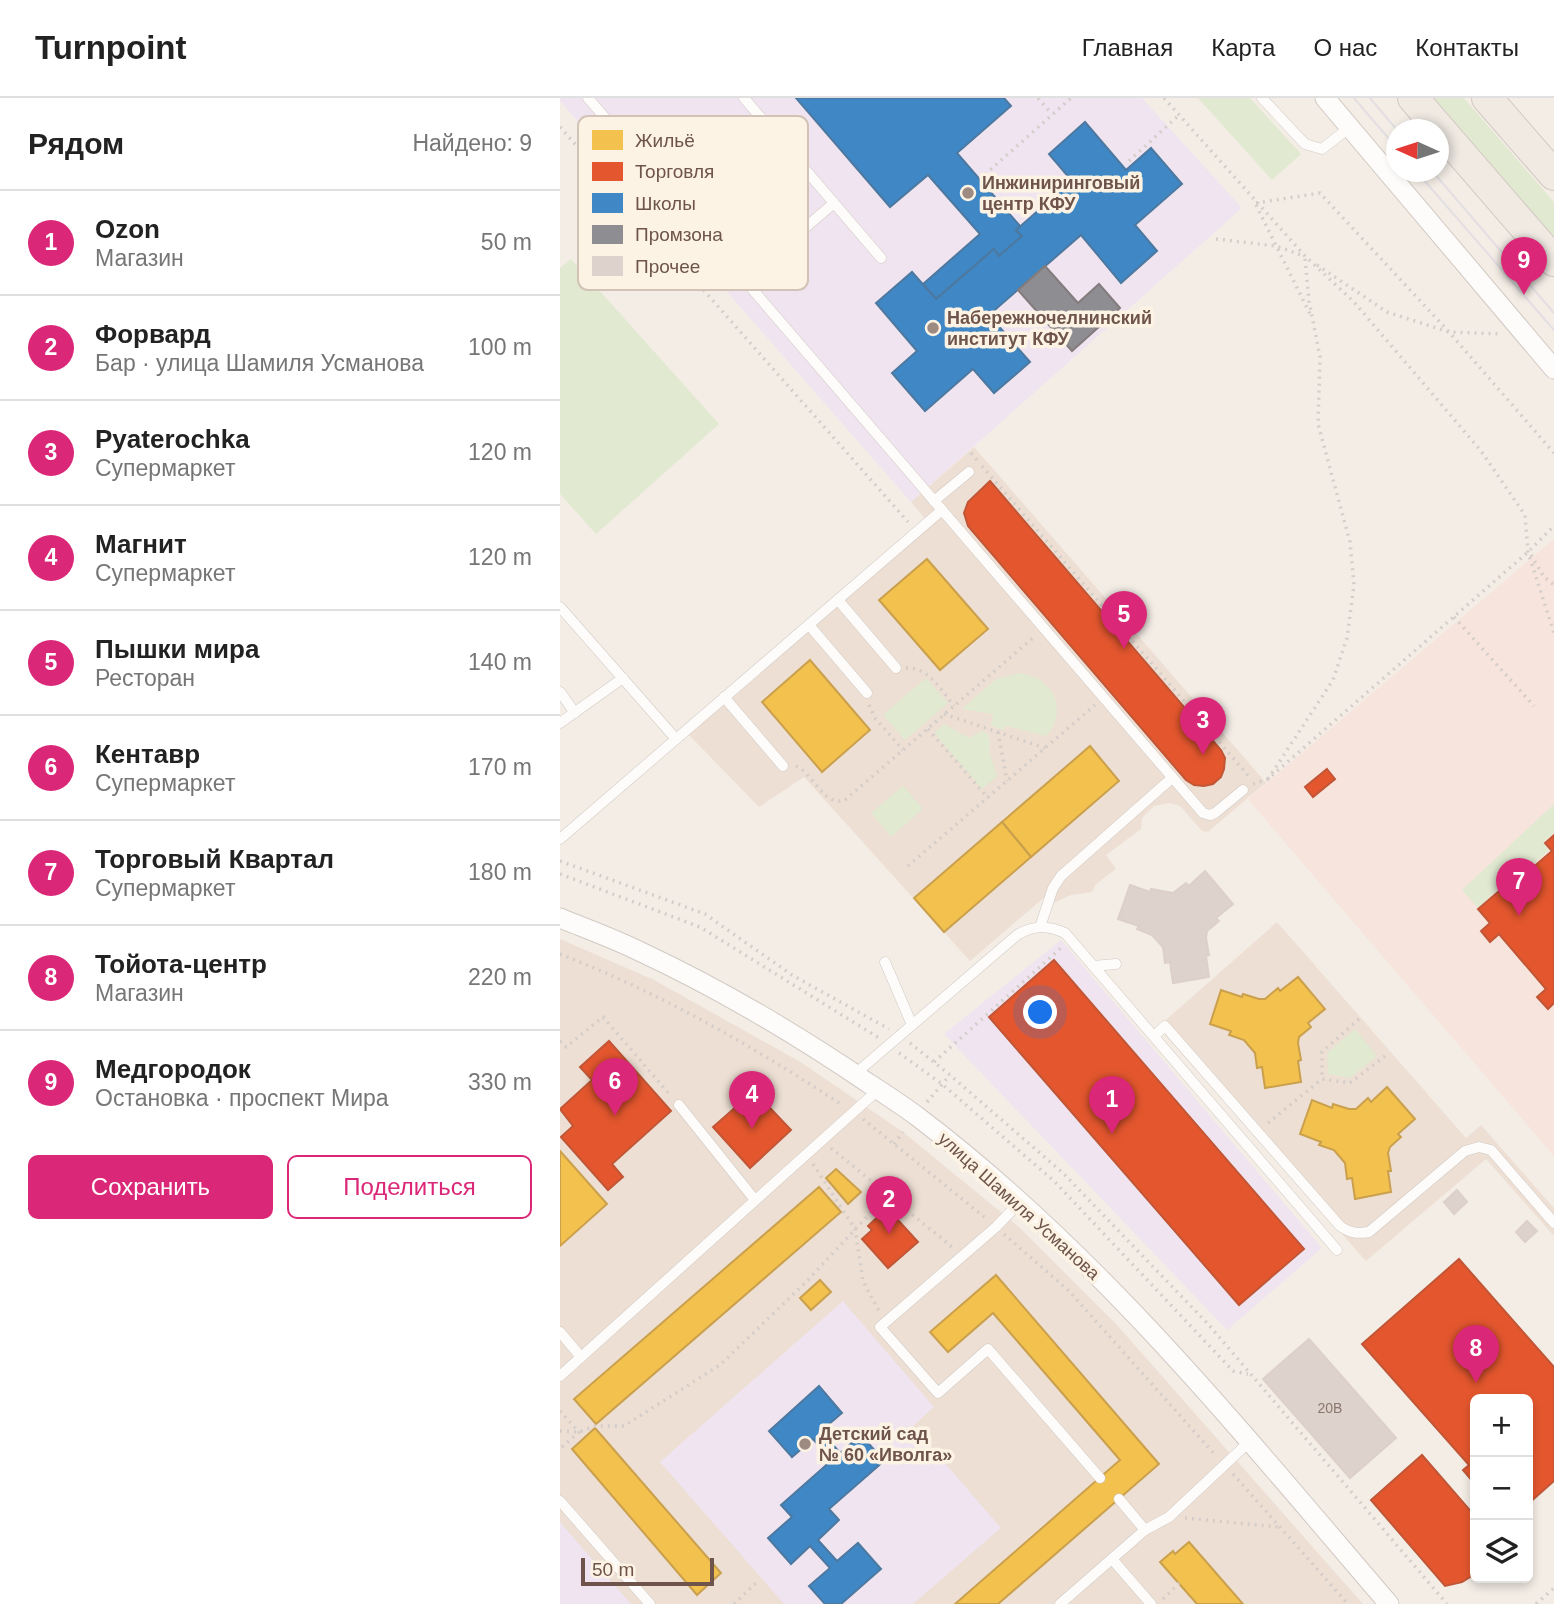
<!DOCTYPE html>
<html lang="ru">
<head>
<meta charset="utf-8">
<style>
	:root { --surface:#fff; --page:#f2f2f2; --text:#222; --muted:#767676; --line:#e0e0e0; --accent:#db2777 }
	body { margin:0; font-family:Arial,sans-serif; background:var(--page); color:var(--text) }
	.controls { position:absolute; right:21px; bottom:21px; display:grid; overflow:hidden; border-radius:10px; box-shadow:0 4px 10px #0003 }
	.controls button { width:63px; height:63px; display:grid; place-items:center; padding:0; border:0; border-bottom:2px solid var(--line); background:var(--surface); color:var(--text); font:35px sans-serif }
	.compass { position:absolute; left:826px; top:21px; width:63px; height:63px; border-radius:50%; background:var(--surface); box-shadow:0 4px 10px #0003; rotate:273deg }
	.scale { position:absolute; left:21px; bottom:18px; width:133px; box-sizing:border-box; padding-left:7px; border:4px solid #6e544a; border-top:0; font-size:19px; line-height:24px; white-space:nowrap; color:#6e544a; -webkit-text-stroke:5px #fdf3e5; paint-order:stroke }
	.you { position:absolute; left:481px; top:915px; width:24px; height:24px; margin:-18px; border:5px solid #fff; border-radius:50%; background:#1a73e8; box-shadow:0 0 0 10px #1a73e833 }
	.badge { display:grid; place-items:center; width:46px; height:46px; border-radius:50%; background:var(--accent); color:#fff; font-size:23px; font-weight:700 }
	.pin { position:absolute; translate:-50% -58px; filter:drop-shadow(0 2px 4px #0008) }
	.pin::after { content:''; position:absolute; top:37px; width:24px; height:21px; background:inherit; clip-path:polygon(0 0,100% 0,50% 100%) }
	.list { margin:0; padding:0; list-style:none }
	h2 { display:flex; justify-content:space-between; align-items:center; height:91px; margin:0; padding:0 28px; font-size:30px }
	h2 small { font-size:23px; font-weight:400; color:var(--muted) }
	.list li { display:grid; grid-template-columns:46px 1fr auto; gap:21px; align-items:center; box-sizing:border-box; height:105px; padding:0 28px; border-top:2px solid var(--line) }
	.list b { display:block; font-size:26px; white-space:nowrap }
	.list p { margin:0; font-size:23px; white-space:nowrap; color:var(--muted) }
	.list em { font-size:23px; font-style:normal; color:var(--muted) }
	.actions { display:flex; gap:14px; padding:21px 28px }
	.actions a { flex:1; padding:16px 0; border:2px solid var(--accent); border-radius:10px; text-align:center; font-size:24px; color:var(--accent) }
	.actions .main { background:var(--accent); color:#fff }
	.icon { flex:none; width:38px; height:38px; fill:none; stroke:currentColor; stroke-width:2; stroke-linecap:round; stroke-linejoin:round }
	.map { position:relative; flex:none; width:994px; height:1506px; overflow:hidden }
	header { display:flex; align-items:center; gap:42px; box-sizing:border-box; height:98px; padding:0 35px; background:var(--surface); border-bottom:2px solid var(--line) }
	header strong { font-size:33px }
	nav { display:flex; gap:38px; margin-inline-start:auto; font-size:24px }
	main { display:flex }
	aside { flex:1; background:var(--surface) }
	.map>svg:first-child { display:block }
	.residential { fill:#eddfd3 }
	.commercial { fill:#f7e4dc }
	.education { fill:#efe4ef }
	.green { fill:#e1e9d1 }
	.homes { fill:#f2c14e; stroke:#caa04d; stroke-width:2 }
	.shops { fill:#e4572e; stroke:#c15636; stroke-width:2 }
	.schools { fill:#3f88c5; stroke:#4d78a0; stroke-width:2 }
	.industry { fill:#8d8d92; stroke:#847c7c; stroke-width:2 }
	.building { fill:#ddd3cc; stroke:#dcd0c9; stroke-width:2 }
	.lines { fill:none; stroke-linecap:round; stroke-linejoin:round }
	.service-casing { stroke:#d1c9c2; stroke-width:11 }
	.minor-casing { stroke:#d1c9c2; stroke-width:21 }
	.primary-casing { stroke:#d3c9c4; stroke-width:32 }
	.path { stroke:#d5cdc9; stroke-width:3.5; stroke-dasharray:2 5; stroke-linecap:butt }
	.service { stroke:#fdfcfb; stroke-width:10 }
	.minor { stroke:#fdfcfb; stroke-width:19 }
	.primary { stroke:#f0eae3; stroke-width:30 }
	.tram { stroke:#e2dfe3; stroke-width:2 }
	.poi-dot { fill:#9d8a81; stroke:#fdf3e5; stroke-width:2.5 }
	.labels { text-anchor:middle; dominant-baseline:central; stroke-width:7; stroke-linejoin:round; paint-order:stroke }
	.number-label { font-size:14px; fill:#8c766d }
	.poi-label { font-size:18px; font-weight:bold; fill:#6e544a; stroke:#fdf3e5; text-anchor:start }
	.street-label { font-size:18px; fill:#6e544a; stroke:#fdf3e5 }
	.key { fill:#fdf3e5; stroke:#d2c3b6; stroke-width:2 }
	.key-label { font-size:19px; fill:#6e544a }
</style>
</head>
<body>
<header>
<strong>Turnpoint</strong>
<nav><a>Главная</a><a>Карта</a><a>О нас</a><a>Контакты</a></nav>
</header>
<main>
<aside>
<h2>Рядом<small>Найдено: 9</small></h2>
<ul class="list">
<li><span class="badge">1</span><div><b>Ozon</b><p>Магазин</p></div><em>50 m</em></li>
<li><span class="badge">2</span><div><b>Форвард</b><p>Бар · улица Шамиля Усманова</p></div><em>100 m</em></li>
<li><span class="badge">3</span><div><b>Pyaterochka</b><p>Супермаркет</p></div><em>120 m</em></li>
<li><span class="badge">4</span><div><b>Магнит</b><p>Супермаркет</p></div><em>120 m</em></li>
<li><span class="badge">5</span><div><b>Пышки мира</b><p>Ресторан</p></div><em>140 m</em></li>
<li><span class="badge">6</span><div><b>Кентавр</b><p>Супермаркет</p></div><em>170 m</em></li>
<li><span class="badge">7</span><div><b>Торговый Квартал</b><p>Супермаркет</p></div><em>180 m</em></li>
<li><span class="badge">8</span><div><b>Тойота-центр</b><p>Магазин</p></div><em>220 m</em></li>
<li><span class="badge">9</span><div><b>Медгородок</b><p>Остановка · проспект Мира</p></div><em>330 m</em></li>
</ul>
<div class="actions"><a class="main">Сохранить</a><a>Поделиться</a></div>
</aside>
<div class="map">
<svg width="994" height="1506" viewBox="0 0 994 1506">
	<rect width="100%" height="100%" fill="#f4ede6"/>
	<g class="residential">
		<path d="M414 349 708 687H703L648 734 642 733 620 708 610 705 594 708 582 720 581 731 546 757 556 771 536 786 532 794 511 797 494 805 487 797 410 863 244 679 199 709 129 637 367 423 351 404Z"/>
		<path d="M717 824 906 1040 921 1027 994 1110V1138L926 1061 806 1163 598 929Z"/>
		<path d="M0 841 94 882 242 965 343 1034 460 1130 556 1226 803 1506H0Z"/>
	</g>
	<path class="commercial" d="M994 441V1058L688 701Z"/>
	<g class="education">
		<path d="M0 0H582L682 110 351 404 0 3Z"/>
		<path d="M501 842 762 1150 667 1232 384 936Z"/>
		<path d="M283 1203 374 1309 353 1328 441 1430 353 1506H224L100 1364Z"/>
		<path d="M0 1424 71 1506H0Z"/>
	</g>
	<g class="green">
		<path d="M638 0H690L741 56 712 82Z"/>
		<path d="M869 0H904L994 104V144Z"/>
		<path d="M11 161 159 326 36 436 0 396V170Z"/>
		<path d="M458 575C492 578 510 611 486 638L446 628 444 632 431 628 433 616 402 611 435 582Z"/>
		<path d="M366 580 388 605 345 642 323 617Z"/>
		<path d="M384 626 409 640 422 633 428 636 430 644 429 653 437 678 422 691 374 635Z"/>
		<path d="M343 688 363 711 331 739 311 715Z"/>
		<path d="M994 706V735L983 744 989 752 941 794 938 791 918 810 902 792Z"/>
		<path d="M795 931 817 958 790 980 768 976 767 955Z"/>
	</g>
	<g class="homes">
		<path d="M367 461 428 531 380 572 319 502Z"/>
		<path d="M250 562 310 632 262 674 202 604Z"/>
		<path d="M530 648 559 683 471 759 442 724Z"/>
		<path d="M442 724 471 759 384 834 354 800Z"/>
		<path d="M738 879 765 911 748 925 751 929 739 939 738 945 741 962 738 963 741 984 705 990 702 969 697 970 695 955 684 942 669 937 671 933 650 926 661 892 682 899 683 896 699 901H705L718 890 720 893Z"/>
		<path d="M827 989 855 1021 838 1036 841 1039 830 1049 828 1055 831 1073H828L831 1094 795 1101 792 1080 787 1081 785 1065 774 1052 759 1047 761 1044 740 1036 752 1002 772 1010 773 1006 789 1011H796L808 1000 811 1004Z"/>
		<path d="M0 1053 47 1106 0 1148Z"/>
		<path d="M276 1071 301 1094 288 1106 266 1080Z"/>
		<path d="M259 1089 281 1114 36 1326 14 1301Z"/>
		<path d="M436 1177 599 1366 438 1506H395L560 1362 433 1215 388 1254 370 1234Z"/>
		<path d="M260 1182 271 1194 251 1212 240 1200Z"/>
		<path d="M35 1330 161 1475 137 1497 12 1351Z"/>
		<path d="M629 1444 683 1506H637L600 1464 613 1453 615 1456Z"/>
	</g>
	<g class="shops">
		<path d="M430 383 661 652 665 660 664 671 661 679 653 686 644 688 634 687 626 682 408 428 404 415 408 404Z"/>
		<path d="M767 671 775 681 753 699 745 689Z"/>
		<path d="M994 737V905L988 911 977 899 986 891 939 836 930 844 921 833 930 825 918 811 939 793 942 796 992 753 985 745Z"/>
		<path d="M494 862 744 1151 679 1207 429 919Z"/>
		<path d="M49 943 111 1013 52 1066 63 1079 48 1092 1 1039 13 1028 0 1011 32 982 20 969Z"/>
		<path d="M194 993 231 1032 190 1070 153 1029Z"/>
		<path d="M327 1110 358 1144 328 1170 302 1141 312 1132 308 1128Z"/>
		<path d="M899 1161 994 1269V1383L968 1406V1301H915V1386L903 1372 909 1367 802 1246Z"/>
		<path d="M862 1357 915 1418V1476L902 1484 885 1488 811 1402Z"/>
	</g>
	<g class="schools">
		<path d="M236 0H444L451 8 397 55 460 128 456 132 462 138 439 158 434 151 376 201 363 186 420 136 368 77 330 109Z"/>
		<path d="M525 24 566 72 591 50 622 86 575 127 597 153 561 185 521 137 429 217 470 264 434 295 413 271 365 313 332 275 357 253 316 205 352 174 376 201 434 151 439 158 462 138 456 132 512 83 489 56Z"/>
		<path d="M259 1288 282 1315 261 1333 280 1355 301 1337 324 1363 269 1411 279 1422 258 1442 277 1463 298 1445 321 1471 281 1506H265L249 1488 270 1470 250 1448 231 1466 208 1440 232 1419 221 1407 272 1362 253 1341 232 1359 209 1333Z"/>
	</g>
	<path class="industry" d="M485 168 518 205 539 186 560 210 512 253 458 192Z"/>
	<g class="building">
		<path d="M645 773 673 806 656 820 659 823 647 833 646 840 649 857 646 858 649 879 613 885 610 864 605 865 603 849 592 837 577 831 579 828 558 821 570 787 590 794 591 791 613 795 626 785 629 788Z"/>
		<path d="M897 1092 907 1104 894 1116 884 1104Z"/>
		<path d="M967 1123 977 1133 965 1144 956 1134Z"/>
		<path d="M749 1241 836 1340 790 1380 703 1281Z"/>
	</g>
	<g class="lines">
		<g class="service-casing">
			<g id="service">
				<path d="M28 0 382 412"/>
				<path d="M184 0 321 160"/>
				<path d="M702 0 745 46 762 51 790 29"/>
				<path d="M184 182 274 105"/>
				<path d="M374 403 409 374"/>
				<path d="M278 502 336 570"/>
				<path d="M0 509 116 641"/>
				<path d="M249 527 307 595"/>
				<path d="M0 594 15 615"/>
				<path d="M164 599 223 668"/>
				<path d="M0 625 63 580"/>
				<path d="M0 741 382 412 643 715 650 717 655 715 683 692"/>
				<path d="M480 829 493 790 501 778 612 680"/>
				<path d="M325 864 352 927"/>
				<path d="M533 868 556 866"/>
				<path d="M594 938 605 928 780 1128C790 1135 797 1136 809 1134L905 1053 919 1049 931 1052 994 1125"/>
				<path d="M295 976 457 837C473 827 488 827 505 835L777 1152"/>
				<path d="M119 1007 195 1102"/>
				<path d="M460 1104 436 1129 320 1229 378 1295 428 1251 540 1380"/>
				<path d="M0 1234 21 1259"/>
				<path d="M0 1278 318 992"/>
				<path d="M559 1401 585 1432"/>
				<path d="M0 1403 90 1506"/>
				<path d="M552 1461 591 1506"/>
				<path d="M500 1506 585 1432 609 1419 689 1344"/>
			</g>
		</g>
		<g class="minor-casing">
			<g id="minor">
				<path d="M765 0 994 271"/>
				<path d="M0 820C27 831 55 841 81 854 160 891 236 936 308 985 325 996 342 1007 358 1019 539 1156 682 1335 829 1506"/>
			</g>
		</g>
		<g class="primary-casing">
			<g id="primary">
				<path d="M853 0 994 163"/>
				<path d="M927 0 994 77"/>
			</g>
		</g>
		<g class="path">
			<path d="M478 0 492 16"/>
			<path d="M604 0 745 158 794 204 921 353 965 417 968 454 994 535"/>
			<path d="M0 29 348 424"/>
			<path d="M569 63 619 17"/>
			<path d="M420 81 511 0"/>
			<path d="M696 105 760 95 889 234 994 355"/>
			<path d="M696 107 750 216"/>
			<path d="M656 141 716 148 741 157"/>
			<path d="M757 167 827 214 889 234 941 236"/>
			<path d="M411 355 417 362"/>
			<path d="M422 368 691 681"/>
			<path d="M971 457 984 479 993 486"/>
			<path d="M894 519 974 608"/>
			<path d="M346 570C369 569 381 592 394 608"/>
			<path d="M309 607 315 620 343 652"/>
			<path d="M384 616 485 650"/>
			<path d="M368 631 428 700"/>
			<path d="M438 634 447 683"/>
			<path d="M236 668C254 676 263 709 285 702L474 539"/>
			<path d="M708 681 773 582 787 540 794 487 790 444 758 326 760 259 749 203 745 160"/>
			<path d="M693 686 708 681 968 454 994 428"/>
			<path d="M0 763 145 816 232 877 329 931"/>
			<path d="M348 768 535 607"/>
			<path d="M0 776 140 829 319 940"/>
			<path d="M0 856C100 895 193 948 282 1007"/>
			<path d="M799 921 762 954V981L790 985 828 956"/>
			<path d="M0 943 6 949 43 919 111 998"/>
			<path d="M350 945 390 977 503 1075 648 1226 887 1506"/>
			<path d="M339 955 382 986 495 1084 673 1273 688 1276"/>
			<path d="M374 964 501 850"/>
			<path d="M367 1004 390 977"/>
			<path d="M303 1021 428 1122"/>
			<path d="M708 1025 762 981"/>
			<path d="M334 1046 343 1034"/>
			<path d="M271 1050 392 1149"/>
			<path d="M253 1066 295 1131 303 1183 319 1213"/>
			<path d="M444 1136 509 1193 656 1358"/>
			<path d="M0 1313 19 1334 0 1351"/>
			<path d="M0 1333 19 1334 35 1328H64L160 1267 248 1182 328 1096"/>
			<path d="M673 1376 788 1506"/>
			<path d="M625 1420 718 1429"/>
			<path d="M603 1501 619 1485"/>
			<path d="M174 1506 197 1484"/>
			<path d="M976 1506 994 1490"/>
		</g>
		<use href="#service" class="service"/>
		<use href="#minor" class="minor"/>
		<use href="#primary" class="primary"/>
		<g class="tram">
			<path d="M794 0 836 49"/>
			<path d="M810 0 837 32"/>
			<path d="M857 74 994 232"/>
			<path d="M873 74 994 215"/>
		</g>
	</g>
	<g class="poi-dot">
		<circle cx="408" cy="95" r="7"/>
		<circle cx="373" cy="230" r="7"/>
		<circle cx="245" cy="1346" r="7"/>
	</g>
	<g class="labels">
		<g class="number-label">
			<text x="770" y="1310">20В</text>
		</g>
		<g class="poi-label">
			<text x="422" y="85">Инжиниринговый<tspan x="422" dy="21">центр КФУ</tspan></text>
			<text x="387" y="220">Набережночелнинский<tspan x="387" dy="21">институт КФУ</tspan></text>
			<text x="259" y="1336">Детский сад<tspan x="259" dy="21">№ 60 «Иволга»</tspan></text>
		</g>
		<g class="street-label">
			<text transform="translate(459 1108) rotate(42)">улица Шамиля Усманова</text>
		</g>
	</g>
	<rect x="18" y="18" width="230" height="174" rx="10" class="key"/>
	<rect x="32" y="32" width="31" height="20" fill="#f2c14e"/>
	<rect x="32" y="64" width="31" height="19" fill="#e4572e"/>
	<rect x="32" y="95" width="31" height="20" fill="#3f88c5"/>
	<rect x="32" y="127" width="31" height="19" fill="#8d8d92"/>
	<rect x="32" y="158" width="31" height="20" fill="#ddd3cc"/>
	<g class="key-label">
		<text x="75" y="49">Жильё</text>
		<text x="75" y="80">Торговля</text>
		<text x="75" y="112">Школы</text>
		<text x="75" y="143">Промзона</text>
		<text x="75" y="175">Прочее</text>
	</g>
</svg>
<div class="controls">
<button>+</button>
<button>−</button>
<button><svg class="icon" aria-label="layers" viewBox="0 0 24 24"><path d="M12 4l9 5-9 5-9-5zM3 14l9 5 9-5"/></svg></button>
</div>
<svg class="compass" viewBox="-18 -18 36 36"><path d="M0-13l5 13h-10z" fill="#e53935"/><path d="M0 13l5-13h-10z" fill="#767676"/></svg>
<div class="scale">50 m</div>
<div class="you"></div>
<div class="pin badge" style="left:552px;top:1036px">1</div>
<div class="pin badge" style="left:329px;top:1136px">2</div>
<div class="pin badge" style="left:643px;top:657px">3</div>
<div class="pin badge" style="left:192px;top:1031px">4</div>
<div class="pin badge" style="left:564px;top:551px">5</div>
<div class="pin badge" style="left:55px;top:1018px">6</div>
<div class="pin badge" style="left:959px;top:818px">7</div>
<div class="pin badge" style="left:916px;top:1285px">8</div>
<div class="pin badge" style="left:964px;top:197px">9</div>
</div>
</main>
</body>
</html>
